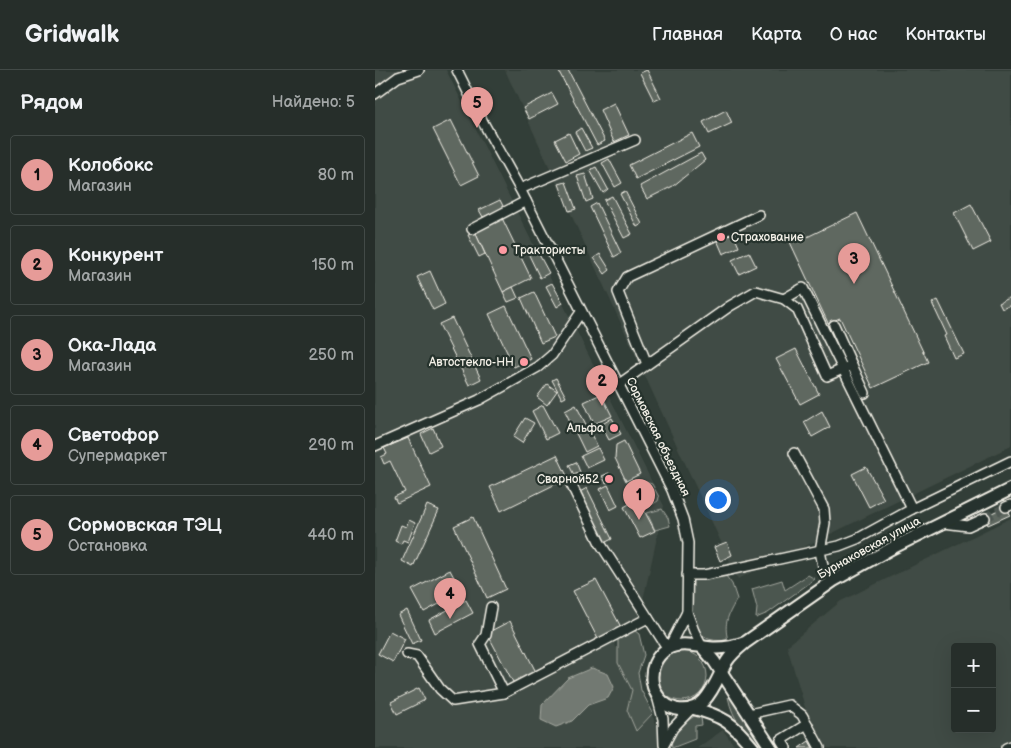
<!DOCTYPE html>
<html lang="ru">
<head>
<meta charset="utf-8">
<style>
	:root { --surface:#262e2a; --page:#323a36; --text:#f1f3f6; --muted:#a4a8a8; --line:#424a47; --accent:#e69b98 }
	body { margin:0; font-family:"Balsamiq Sans",sans-serif; background:var(--page); color:var(--text) }
	.controls { position:absolute; right:15px; bottom:15px; display:grid; overflow:hidden; border-radius:5px; box-shadow:0 5px 20px #0002 }
	.controls button { width:45px; height:45px; display:grid; place-items:center; padding:0; border:0; border-bottom:1px solid var(--line); background:var(--surface); color:var(--text); font:25px sans-serif }
	.you { position:absolute; left:342px; top:429px; width:18px; height:18px; margin:-12px; border:4px solid #fff; border-radius:50%; background:#1a73e8; box-shadow:0 0 0 8px #1a73e833 }
	.badge { display:grid; place-items:center; width:32px; height:32px; border-radius:50%; background:var(--accent); color:#111; font-size:16px; font-weight:700 }
	.pin { position:absolute; translate:-50% -41px; filter:drop-shadow(0 1px 2px #0008) }
	.pin::after { content:''; position:absolute; top:26px; width:18px; height:15px; background:inherit; clip-path:polygon(0 0,100% 0,50% 100%) }
	.list { margin:0; padding:0; list-style:none }
	h2 { display:flex; justify-content:space-between; align-items:center; height:65px; margin:0; padding:0 20px; font-size:21px }
	h2 small { font-size:16px; font-weight:400; color:var(--muted) }
	.list li { display:grid; grid-template-columns:32px 1fr auto; gap:15px; align-items:center; box-sizing:border-box; height:80px; margin:0 10px 10px; padding:0 10px; border:1px solid var(--line); border-radius:5px }
	.list b { display:block; font-size:19px; white-space:nowrap }
	.list p { margin:0; font-size:16px; white-space:nowrap; color:var(--muted) }
	.list em { font-size:16px; font-style:normal; color:var(--muted) }
	.map { position:relative; flex:none; width:636px; height:678px; overflow:hidden }
	header { display:flex; align-items:center; gap:30px; box-sizing:border-box; height:70px; padding:0 25px; background:var(--surface); border-bottom:1px solid var(--line) }
	header strong { font-size:24px }
	nav { display:flex; gap:28px; margin-inline-start:auto; font-size:18px }
	main { display:flex }
	aside { flex:1; background:var(--surface) }
	.map>svg:first-child { display:block }
	.built { fill:#404b44; fill-rule:evenodd }
	.green { fill:#4c564f; stroke:#a0a49c }
	.water { fill:#727972; stroke:#a6a9a1 }
	.building { fill:#5f6861; stroke:#f4f1e8 }
	.lines { fill:none; stroke-linecap:round; stroke-linejoin:round }
	.minor-tunnel { stroke:#4f5952; stroke-width:9; stroke-dasharray:9 4.5; stroke-linecap:butt }
	.minor-casing { stroke:#f4f1e8; stroke-width:12 }
	.major-casing { stroke:#f4f1e8; stroke-width:15 }
	.minor { stroke:#26332d; stroke-width:9 }
	.major { stroke:#26332d; stroke-width:11 }
	.poi-dot { fill:#ff9aa2; stroke:#26332d; stroke-width:2 }
	.labels { text-anchor:middle; dominant-baseline:central; stroke-width:4.5; stroke-linejoin:round; paint-order:stroke }
	.poi-label { font-size:12px; fill:#f4f1e8; stroke:#26332d; text-anchor:end }
	.street-label { font-size:12px; fill:#f4f1e8; stroke:#26332d }
</style>
</head>
<body>
<header>
<strong>Gridwalk</strong>
<nav><a>Главная</a><a>Карта</a><a>О нас</a><a>Контакты</a></nav>
</header>
<main>
<aside>
<h2>Рядом<small>Найдено: 5</small></h2>
<ul class="list">
<li><span class="badge">1</span><div><b>Колобокс</b><p>Магазин</p></div><em>80 m</em></li>
<li><span class="badge">2</span><div><b>Конкурент</b><p>Магазин</p></div><em>150 m</em></li>
<li><span class="badge">3</span><div><b>Ока-Лада</b><p>Магазин</p></div><em>250 m</em></li>
<li><span class="badge">4</span><div><b>Светофор</b><p>Супермаркет</p></div><em>290 m</em></li>
<li><span class="badge">5</span><div><b>Сормовская ТЭЦ</b><p>Остановка</p></div><em>440 m</em></li>
</ul>
</aside>
<div class="map">
<svg width="636" height="678" viewBox="0 0 636 678">
	<rect width="100%" height="100%" fill="#323e38"/>
	<filter id="ink" filterUnits="userSpaceOnUse"><feTurbulence type="fractalNoise" baseFrequency=".02" numOctaves="2"/><feDisplacementMap in="SourceGraphic" scale="10" xChannelSelector="R" yChannelSelector="G"/><feConvolveMatrix kernelMatrix="1 2 1 2 8 2 1 2 1" color-interpolation-filters="sRGB"/></filter>
	<g filter="url(#ink)">
		<g class="built">
			<path d="M0 0H71L289 436 262 557 239 573 294 678H0Z"/>
			<path d="M130 0H636V376L363 509Z"/>
			<path d="M636 448V678H442L412 576 466 531ZM580 577H617V659H580Z"/>
			<path d="M348 660 361 678H322Z"/>
		</g>
		<g class="green">
			<path d="M270 412 277 414 284 427 283 431 276 435H268L262 425H273L275 420 270 417Z"/>
			<path d="M287 439 293 448 295 456 280 460 272 443Z"/>
			<path d="M433 505 440 509 393 543 381 548 382 538 377 519 407 510 410 520Z"/>
			<path d="M323 506H351L357 514 362 529C354 543 348 553 353 570 312 576 315 539 314 510Z"/>
			<path d="M255 557 264 564 269 585 263 603 266 620 278 643 261 661 252 640 257 620 243 593V561Z"/>
			<circle cx="307" cy="606" r="25"/>
			<path d="M356 625 388 678H383C368 659 358 651 353 627Z"/>
			<path d="M321 645 326 648 327 655 320 656V669L297 678 296 668 303 657Z"/>
		</g>
		<path class="water" d="M217 598 233 604 239 617 233 628 213 635 197 651 181 657 166 650 167 635 193 608Z"/>
		<g class="building">
			<path d="M183 0H193L230 71 222 75Z"/>
			<path d="M272 0 286 28 279 31 265 3Z"/>
			<path d="M177 23 183 34 154 49 148 38Z"/>
			<path d="M239 33 254 65 239 72 225 40Z"/>
			<path d="M351 40 357 53 334 64 328 52Z"/>
			<path d="M76 50 104 106 86 115 58 59Z"/>
			<path d="M206 58 217 78 210 81 200 62Z"/>
			<path d="M194 63 204 84 191 91 180 70Z"/>
			<path d="M317 63 324 77 261 109 254 95Z"/>
			<path d="M326 83 330 90 298 116 272 129 265 116Z"/>
			<path d="M234 89 247 113 240 117 227 93Z"/>
			<path d="M221 97 233 119 228 123 215 100Z"/>
			<path d="M210 104 218 129 211 132 202 106Z"/>
			<path d="M191 112 201 139 194 141 184 114Z"/>
			<path d="M250 121 267 154 262 157 245 124Z"/>
			<path d="M237 126 257 164 249 168 229 130Z"/>
			<path d="M125 130 129 138 108 147 104 140Z"/>
			<path d="M222 133 246 183 239 187 215 137Z"/>
			<path d="M596 134 616 172 598 181 579 143Z"/>
			<path d="M482 143 553 292 498 318 465 248 453 253 414 170 430 162 432 167Z"/>
			<path d="M127 148 156 208 128 222 100 162Z"/>
			<path d="M100 162 110 184 104 187 93 165Z"/>
			<path d="M358 163 364 177 348 184 342 170Z"/>
			<path d="M160 177 174 203 165 208 152 181Z"/>
			<path d="M374 182 381 196 364 204 357 190Z"/>
			<path d="M225 184 235 200 230 204 219 188Z"/>
			<path d="M55 201 70 234 58 240 42 207Z"/>
			<path d="M177 213 188 233 182 237 171 216Z"/>
			<path d="M138 217 143 228 133 232 128 222Z"/>
			<path d="M159 222 180 267 166 273 146 228Z"/>
			<path d="M636 227V235L627 239 624 233Z"/>
			<path d="M563 230 589 284 579 288 569 266 572 265 557 233Z"/>
			<path d="M131 236 156 289 139 297 114 244Z"/>
			<path d="M77 248 106 309 94 315 64 254Z"/>
			<path d="M421 279 444 324 425 334 401 289Z"/>
			<path d="M181 308 191 327 187 329 177 310Z"/>
			<path d="M172 314 182 321 172 335 162 327Z"/>
			<path d="M226 324 237 346 219 354 209 332Z"/>
			<path d="M168 335 183 363 171 369 157 341Z"/>
			<path d="M201 335 222 376 210 382 190 341Z"/>
			<path d="M447 341 455 357 437 367 429 352Z"/>
			<path d="M150 348 159 353 147 373 138 367Z"/>
			<path d="M237 348 246 364 234 370 226 355Z"/>
			<path d="M58 358 66 376 54 382 46 364Z"/>
			<path d="M33 368 56 417 22 433 19 427 30 422 15 391 9 394 6 387 12 384 9 378Z"/>
			<path d="M249 371 265 404 251 411 240 388 241 375Z"/>
			<path d="M223 378 229 390 212 398 206 386Z"/>
			<path d="M182 385 193 408 126 441 115 417Z"/>
			<path d="M201 392 205 402 199 405 194 395Z"/>
			<path d="M491 397 509 429 494 437 477 404Z"/>
			<path d="M234 403 237 410 231 413 227 406Z"/>
			<path d="M233 415 243 436 235 440 225 419Z"/>
			<path d="M212 418 237 469 225 475 201 424Z"/>
			<path d="M263 429 280 461 265 468 249 437Z"/>
			<path d="M52 435 64 440 38 497 27 491Z"/>
			<path d="M631 436H636V441L634 442 635 445 613 455 612 453 606 456 604 452 609 447Z"/>
			<path d="M98 447 131 519 112 528 79 456Z"/>
			<path d="M34 450 40 453 33 472 28 470 26 474 20 471 26 455 31 457Z"/>
			<path d="M352 472 357 485 345 491 339 477Z"/>
			<path d="M75 500 87 522 49 542 37 520Z"/>
			<path d="M221 510 247 559 224 571 198 521Z"/>
			<path d="M91 530 98 543 60 563 54 550Z"/>
			<path d="M32 540 46 570 37 574 23 545Z"/>
			<path d="M135 551 161 602 139 614 112 563Z"/>
			<path d="M15 561 30 569 18 592 3 584Z"/>
			<path d="M44 618 50 630 22 644 16 632Z"/>
			<path d="M434 671 438 678H424Z"/>
		</g>
		<g class="lines">
			<path class="minor-tunnel" d="M610 448 631 437"/>
			<g class="minor-casing">
				<g id="minor">
					<path d="M82 0 109 54 145 119 297 420 308 449 313 473 312 542 319 561 327 577"/>
					<path d="M0 24 23 7 44 0"/>
					<path d="M145 119 260 70"/>
					<path d="M97 159 151 131"/>
					<path d="M409 229 428 218 537 439"/>
					<path d="M272 294 243 222 252 207 384 145"/>
					<path d="M477 295 490 323"/>
					<path d="M243 315 355 236 381 221 409 229 422 239 452 306 477 295 459 255"/>
					<path d="M0 376 104 330 163 297 177 285 206 242"/>
					<path d="M419 383 449 439 450 453 445 481 448 496 458 511"/>
					<path d="M196 414 225 473 293 579 312 542"/>
					<path d="M631 437 636 435"/>
					<path d="M569 453 593 456 610 448"/>
					<path d="M312 505H329L354 500 464 476 482 469 537 439 636 391"/>
					<path d="M116 537 111 565 105 574 129 623 273 548"/>
					<path d="M32 584 42 586 65 619 78 631 129 623"/>
					<path d="M282 626 288 649 289 675"/>
					<path d="M374 644 414 635 427 645 432 654 406 670 411 678"/>
					<path d="M432 654 445 678"/>
					<path d="M290 673 298 658 317 638"/>
					<path d="M631 678 636 676"/>
				</g>
			</g>
			<g class="major-casing">
				<g id="major">
					<path d="M371 572C361 576 352 578 341 578 326 578 307 570 292 579 268 594 274 632 301 639 332 646 341 609 352 591 357 583 365 577 371 572L458 511 517 478 636 419"/>
					<path d="M327 577 339 591 396 678"/>
					<path d="M317 638C348 646 358 653 378 678"/>
				</g>
			</g>
			<use href="#minor" class="minor"/>
			<use href="#major" class="major"/>
		</g>
	</g>
	<g class="poi-dot">
		<circle cx="346" cy="167" r="5"/>
		<circle cx="128" cy="180" r="5"/>
		<circle cx="149" cy="292" r="5"/>
		<circle cx="239" cy="358" r="5"/>
		<circle cx="234" cy="409" r="5"/>
	</g>
	<g class="labels">
		<g class="poi-label">
			<text x="356" y="167" text-anchor="start">Страхование</text>
			<text x="138" y="180" text-anchor="start">Трактористы</text>
			<text x="139" y="292">Автостекло-НН</text>
			<text x="229" y="358">Альфа</text>
			<text x="224" y="409">Сварной52</text>
		</g>
		<g class="street-label">
			<text transform="translate(283 367) rotate(64)">Сормовская объездная</text>
			<text transform="translate(494 478) rotate(-29)">Бурнаковская улица</text>
		</g>
	</g>
</svg>
<div class="controls">
<button>+</button>
<button>−</button>
</div>
<div class="you"></div>
<div class="pin badge" style="left:264px;top:450px">1</div>
<div class="pin badge" style="left:227px;top:336px">2</div>
<div class="pin badge" style="left:479px;top:214px">3</div>
<div class="pin badge" style="left:75px;top:549px">4</div>
<div class="pin badge" style="left:102px;top:58px">5</div>
</div>
</main>
</body>
</html>
